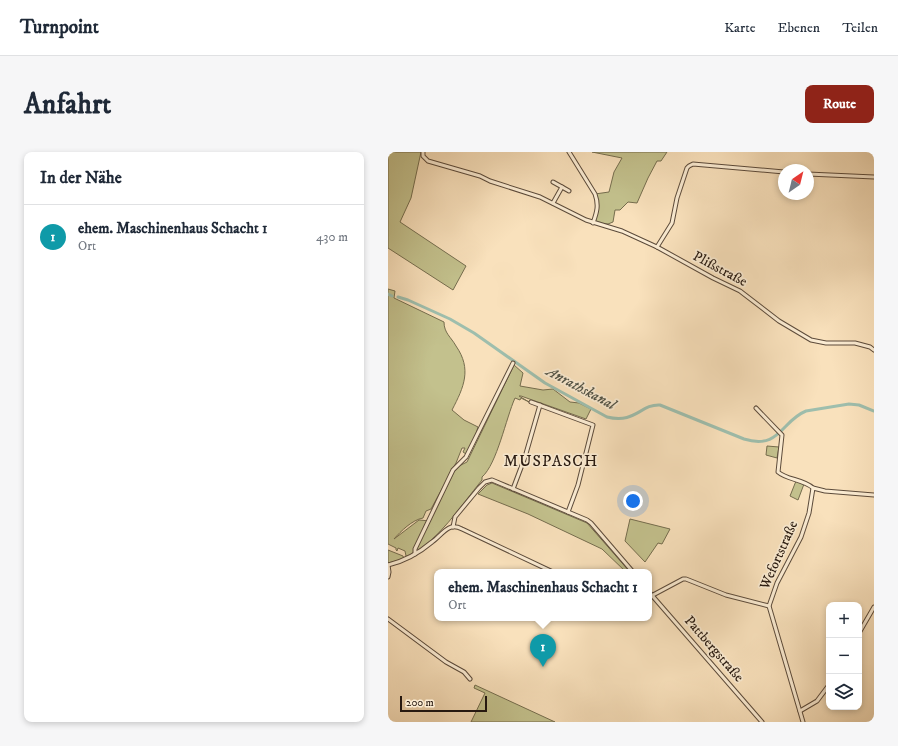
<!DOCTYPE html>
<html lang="de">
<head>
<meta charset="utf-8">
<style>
	:root { --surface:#fff; --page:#f6f6f7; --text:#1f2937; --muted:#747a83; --line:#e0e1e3; --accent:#8f2418 }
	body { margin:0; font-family:"IM FELL DW Pica",serif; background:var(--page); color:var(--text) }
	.controls { position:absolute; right:12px; bottom:12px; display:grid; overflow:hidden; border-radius:8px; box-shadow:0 2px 6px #0003 }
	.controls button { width:36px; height:36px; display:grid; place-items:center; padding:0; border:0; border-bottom:1px solid var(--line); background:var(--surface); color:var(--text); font:20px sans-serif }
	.compass { position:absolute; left:390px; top:12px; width:36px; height:36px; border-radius:50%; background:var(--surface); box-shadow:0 2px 6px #0003; rotate:35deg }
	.scale { position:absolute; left:12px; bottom:10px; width:87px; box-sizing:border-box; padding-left:4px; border:2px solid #271910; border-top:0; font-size:11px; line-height:14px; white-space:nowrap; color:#271910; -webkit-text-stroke:3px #fbecd3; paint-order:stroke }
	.you { position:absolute; left:245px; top:349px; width:14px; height:14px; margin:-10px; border:3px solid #fff; border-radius:50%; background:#1a73e8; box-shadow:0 0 0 6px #1a73e833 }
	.badge { display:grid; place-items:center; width:26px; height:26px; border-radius:50%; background:var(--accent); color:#fff; font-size:13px; font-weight:700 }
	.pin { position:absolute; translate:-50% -33px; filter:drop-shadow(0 1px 2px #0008) }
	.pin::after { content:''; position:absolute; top:21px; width:14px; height:12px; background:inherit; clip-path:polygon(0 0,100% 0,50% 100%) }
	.popup { position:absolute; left:46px; top:417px; width:218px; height:52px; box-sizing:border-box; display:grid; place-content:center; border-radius:8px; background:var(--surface); filter:drop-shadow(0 1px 3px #0005); font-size:13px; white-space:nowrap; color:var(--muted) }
	.popup b { font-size:15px; color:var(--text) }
	.popup::after { content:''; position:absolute; left:50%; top:100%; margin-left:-8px; border:8px solid transparent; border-top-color:var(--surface) }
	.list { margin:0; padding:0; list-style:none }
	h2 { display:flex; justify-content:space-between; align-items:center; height:52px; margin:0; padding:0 16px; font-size:17px }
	h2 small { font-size:13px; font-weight:400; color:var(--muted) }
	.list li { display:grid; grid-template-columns:26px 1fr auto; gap:12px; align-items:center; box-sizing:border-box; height:64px; padding:0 16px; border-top:1px solid var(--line) }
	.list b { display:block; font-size:15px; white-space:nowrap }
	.list p { margin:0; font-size:13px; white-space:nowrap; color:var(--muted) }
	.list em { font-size:13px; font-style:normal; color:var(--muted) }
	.icon { flex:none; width:22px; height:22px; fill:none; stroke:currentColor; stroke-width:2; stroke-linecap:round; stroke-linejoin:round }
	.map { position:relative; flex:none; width:486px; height:570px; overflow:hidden; border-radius:8px }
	header { display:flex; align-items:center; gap:24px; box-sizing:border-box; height:56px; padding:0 20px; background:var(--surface); border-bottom:1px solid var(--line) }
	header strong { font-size:19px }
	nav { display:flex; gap:22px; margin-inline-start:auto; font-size:14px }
	.intro { display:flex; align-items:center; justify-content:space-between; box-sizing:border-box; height:96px; padding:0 24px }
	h1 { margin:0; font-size:28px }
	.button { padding:10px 18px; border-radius:8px; background:var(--accent); color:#fff; font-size:14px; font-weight:700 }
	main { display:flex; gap:24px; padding:0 24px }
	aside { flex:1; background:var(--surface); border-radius:8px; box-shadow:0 2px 6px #0003 }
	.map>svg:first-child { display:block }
	.green { fill:#c3c18d; stroke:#756d4e }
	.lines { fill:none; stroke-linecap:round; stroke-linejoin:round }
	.canal { stroke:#9ebead; stroke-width:3 }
	.minor-casing { stroke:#5c4b3b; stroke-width:5 }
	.minor { stroke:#fbecd3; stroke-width:3 }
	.labels { text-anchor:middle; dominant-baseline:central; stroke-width:3.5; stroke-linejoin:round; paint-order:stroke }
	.street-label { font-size:14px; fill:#271910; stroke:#fbecd3 }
	.water-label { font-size:15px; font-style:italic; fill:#515347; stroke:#fbecd3 }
	.quarter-label { font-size:16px; letter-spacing:1px; fill:#271910; stroke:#fbecd3 }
</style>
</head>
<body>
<header>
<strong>Turnpoint</strong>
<nav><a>Karte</a><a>Ebenen</a><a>Teilen</a></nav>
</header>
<div class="intro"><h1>Anfahrt</h1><a class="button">Route</a></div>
<main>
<aside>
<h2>In der Nähe<small></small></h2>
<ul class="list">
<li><span class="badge" style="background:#0f9aa8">1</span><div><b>ehem. Maschinenhaus Schacht 1</b><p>Ort</p></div><em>430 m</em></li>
</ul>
</aside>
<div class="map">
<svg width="486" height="570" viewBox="0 0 486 570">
	<rect width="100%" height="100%" fill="#f9e1bc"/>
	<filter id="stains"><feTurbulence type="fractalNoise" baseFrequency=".005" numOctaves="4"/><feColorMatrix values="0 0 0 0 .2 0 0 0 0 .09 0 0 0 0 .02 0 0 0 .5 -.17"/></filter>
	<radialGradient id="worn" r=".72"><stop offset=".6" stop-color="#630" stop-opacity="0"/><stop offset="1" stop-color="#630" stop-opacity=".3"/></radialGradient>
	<g class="green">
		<path d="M0 0H33L23 46 12 70 78 114 65 138 0 96Z"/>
		<path d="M204 0H279L273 9H269L260 26 249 51 240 50 232 58H227L225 70 220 72 205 71 210 55 207 42 221 40 226 20 234 6Z"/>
		<path d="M0 137 7 139 6 146 56 170C56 181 63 185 68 194 84 217 76 235 64 258L76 268 90 275C88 285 82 293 78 302L75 300 77 296H74L68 311 43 357 38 359 35 366C24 368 13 379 6 387L31 368 42 369 66 320 71 314 79 310 126 213 135 221 132 234 155 238 165 237 182 250 191 251 203 257 198 267 133 244H131L141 250 133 246 132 248 127 246C118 266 109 312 94 325V328C71 356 52 387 20 405L18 404 17 399 10 396 9 399 8 398V396L0 392Z"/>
		<path d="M379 294 391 295 389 306 378 303Z"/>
		<path d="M408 329 416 332 410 348 402 344Z"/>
		<path d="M104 331 199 371 242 420H238L214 397 140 362 90 342 99 333Z"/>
		<path d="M242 367 282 377 274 392 270 391 257 410 237 389Z"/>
		<path d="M0 398 15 404 16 407 0 411Z"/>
		<path d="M87 533 167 570H83L97 541 86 536Z"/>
	</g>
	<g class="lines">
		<g class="canal">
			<path d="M0 142 4 144"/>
			<path d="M10 145 20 148 62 167 86 181 157 231 219 265C248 272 252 252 272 253L356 287C392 298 393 269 418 259L461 252 471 253 486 259"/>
		</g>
		<g class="minor-casing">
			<g id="minor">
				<path d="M35 0V4L40 9 92 24 102 29 152 45 198 68 234 79 269 95 325 126 352 139 391 169 423 188 438 191H467L482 195 486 198"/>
				<path d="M181 0 207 42C211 53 209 60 205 71"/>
				<path d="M420 22 486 25"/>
				<path d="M165 30 174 35 165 51"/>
				<path d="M174 35 181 39"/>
				<path d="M269 95 284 71 289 46 299 16 301 14 305 12 396 20"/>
				<path d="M143 250 205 273 190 333 180 360"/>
				<path d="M368 256 394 283 390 320C399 328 415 327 425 336"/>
				<path d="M125 337 137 305 152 253"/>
				<path d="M65 375 67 365 91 336 97 330 104 328 199 368 203 371 245 420"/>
				<path d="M27 402V397L65 318 78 305 125 211"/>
				<path d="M0 413C17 409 31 401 44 390 50 386 55 379 61 376 65 374 70 375 74 377L165 420"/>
				<path d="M0 425 1 420 0 413"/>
				<path d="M261 440 374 570"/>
				<path d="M265 443 295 427H298L338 443 381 454"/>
				<path d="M0 467 58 510 76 520 82 527"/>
				<path d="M471 481 486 455"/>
				<path d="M412 559 429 549 441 533"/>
				<path d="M415 570 381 454 389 431 413 385 421 361 425 336 437 339 486 343"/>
			</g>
		</g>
		<use href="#minor" class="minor"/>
	</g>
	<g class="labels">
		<g class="street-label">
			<text transform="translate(332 117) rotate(28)">Plißstraße</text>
			<text transform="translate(391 403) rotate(-66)">Wefortstraße</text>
			<text transform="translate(326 497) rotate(49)">Pattbergstraße</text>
		</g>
		<g class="water-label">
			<text transform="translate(193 236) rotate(28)">Anrathskanal</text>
		</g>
		<g class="quarter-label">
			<text x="163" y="309">MUSPASCH</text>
		</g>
	</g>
	<rect width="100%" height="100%" filter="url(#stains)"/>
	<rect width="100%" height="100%" fill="url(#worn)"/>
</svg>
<div class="controls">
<button>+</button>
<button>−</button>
<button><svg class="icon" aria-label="layers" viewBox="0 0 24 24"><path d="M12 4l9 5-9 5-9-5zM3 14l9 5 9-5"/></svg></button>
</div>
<svg class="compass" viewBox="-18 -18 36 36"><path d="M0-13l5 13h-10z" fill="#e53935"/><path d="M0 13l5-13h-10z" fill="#747a83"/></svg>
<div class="scale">200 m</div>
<div class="you"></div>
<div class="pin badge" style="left:155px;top:515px;background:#0f9aa8">1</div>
<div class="popup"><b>ehem. Maschinenhaus Schacht 1</b>Ort</div>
</div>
</main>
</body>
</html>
